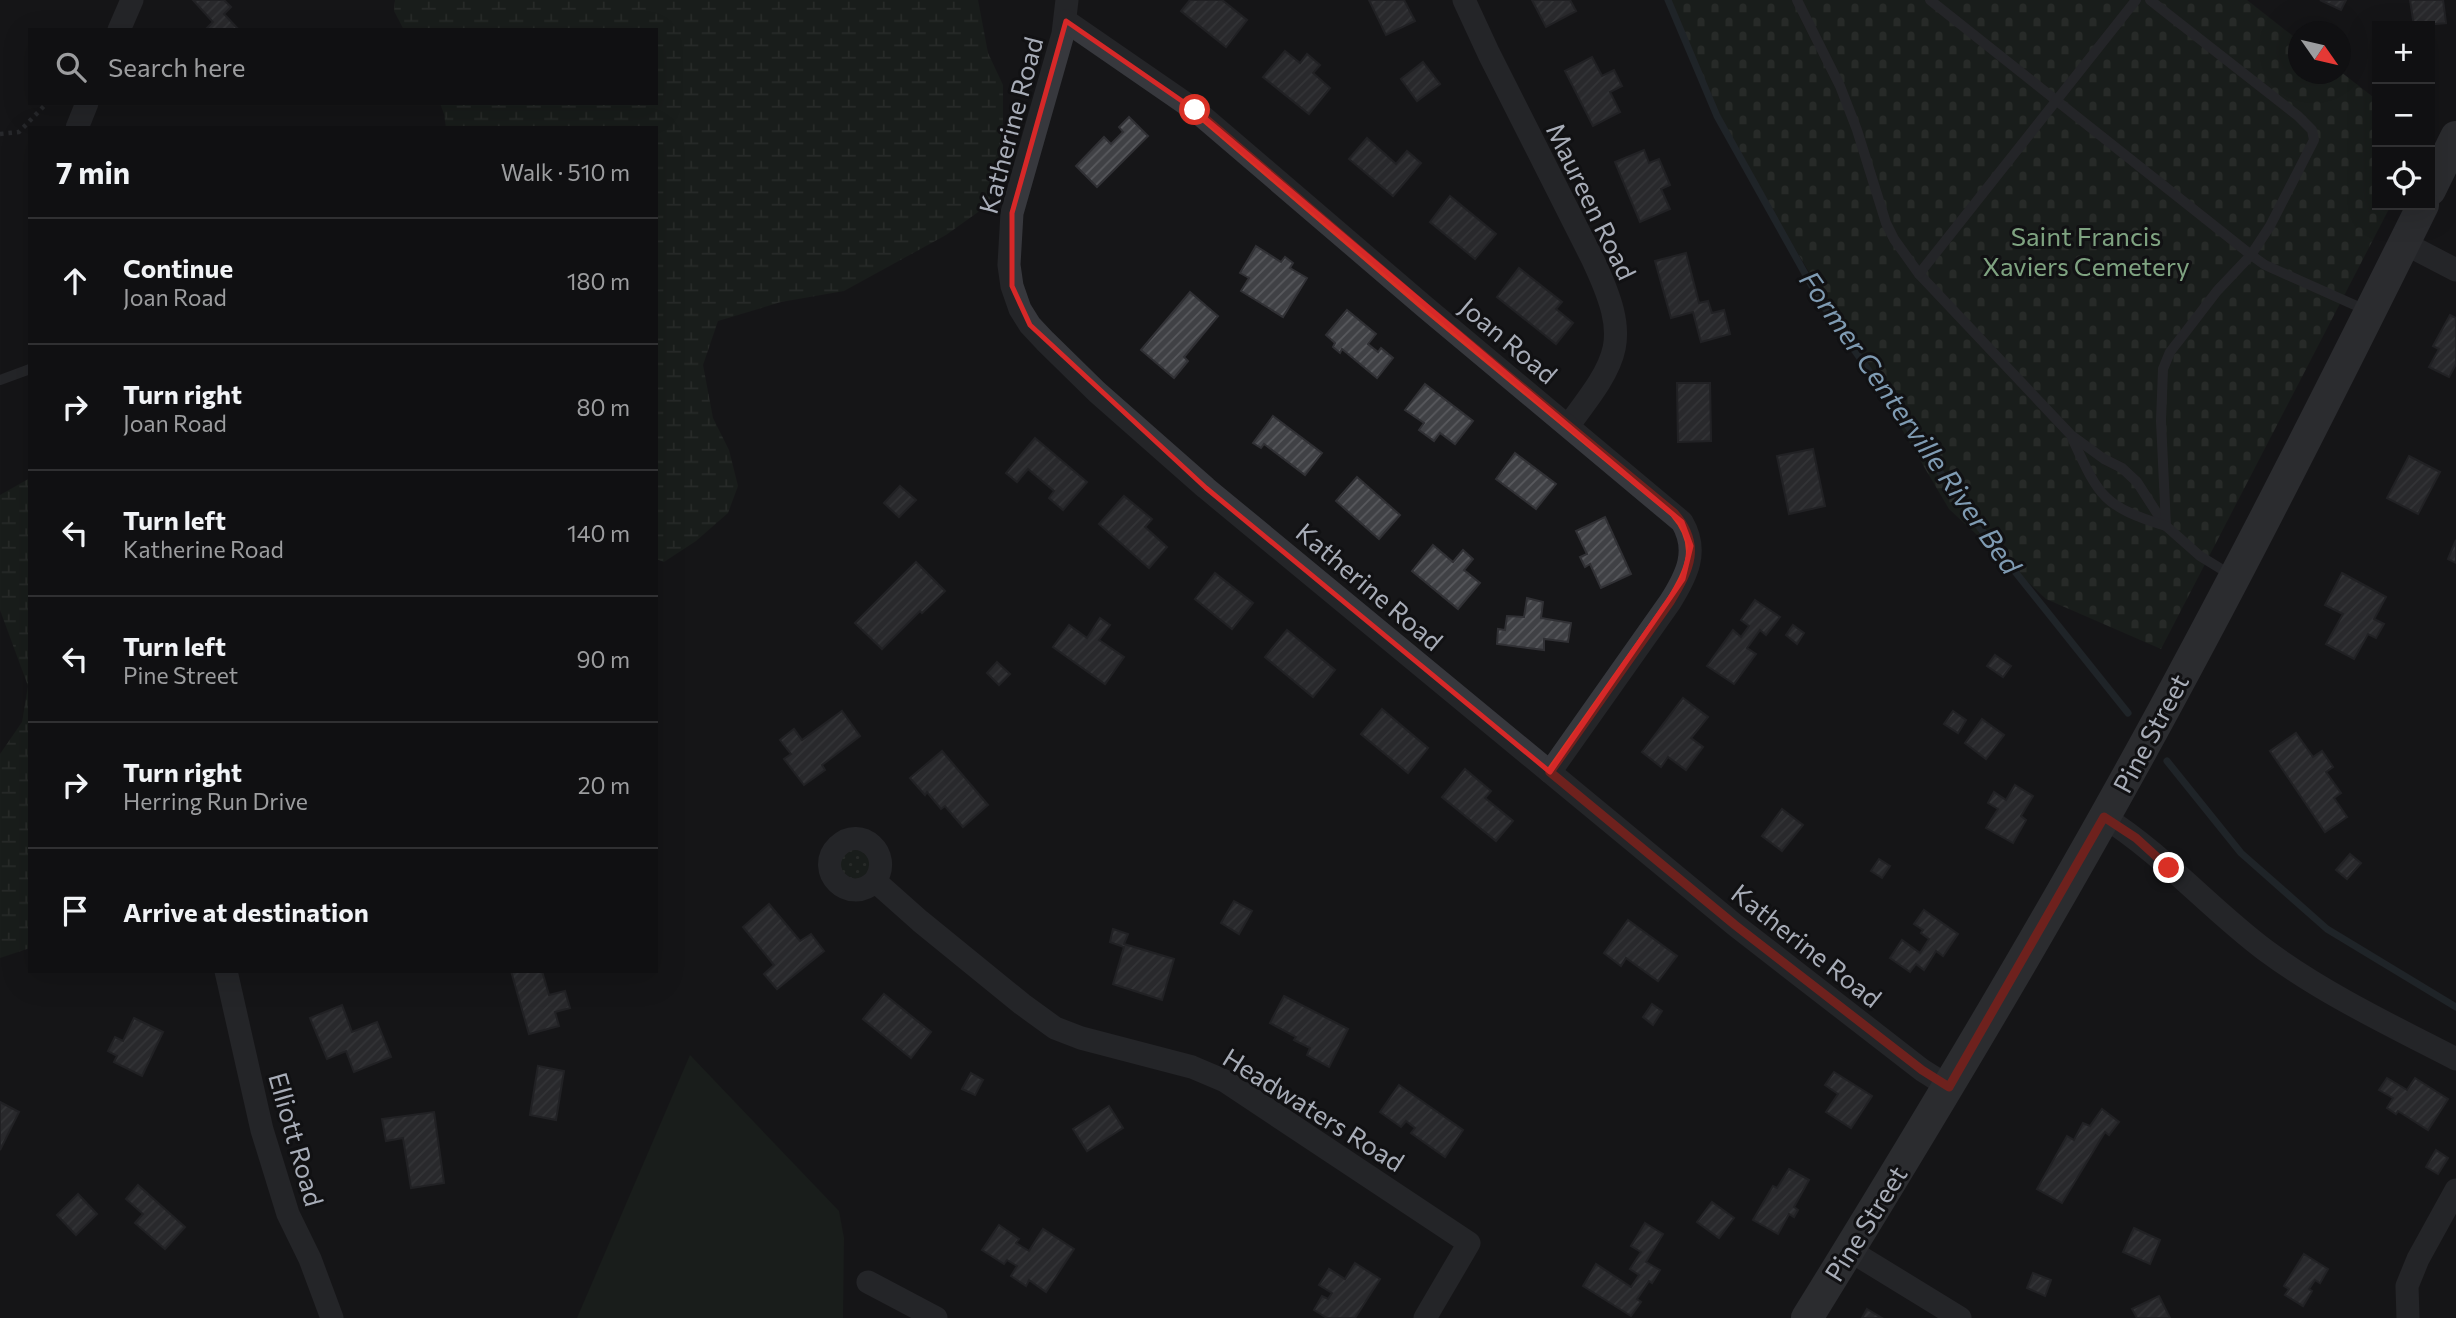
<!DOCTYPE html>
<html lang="en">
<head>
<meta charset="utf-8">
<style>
	:root { --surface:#101012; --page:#1e1e20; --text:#f1f3f6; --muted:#9c9d9f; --line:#303032 }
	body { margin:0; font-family:Commissioner,sans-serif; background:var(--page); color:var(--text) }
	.controls { position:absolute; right:21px; top:21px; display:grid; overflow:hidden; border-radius:0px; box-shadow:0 7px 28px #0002 }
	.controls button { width:63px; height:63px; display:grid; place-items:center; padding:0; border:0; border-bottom:2px solid var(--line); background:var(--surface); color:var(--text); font:35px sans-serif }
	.compass { position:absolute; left:2288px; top:21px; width:63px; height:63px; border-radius:50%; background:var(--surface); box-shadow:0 7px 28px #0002; rotate:124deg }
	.stop { position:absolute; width:21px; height:21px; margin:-16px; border:5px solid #d93025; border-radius:50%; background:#fff }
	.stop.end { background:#d93025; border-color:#fff; box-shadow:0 2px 7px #0008 }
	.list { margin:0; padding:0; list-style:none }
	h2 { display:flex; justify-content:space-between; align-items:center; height:91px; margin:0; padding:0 28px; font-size:30px }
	h2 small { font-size:23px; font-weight:400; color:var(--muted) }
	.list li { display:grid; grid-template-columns:46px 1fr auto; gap:21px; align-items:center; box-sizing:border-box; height:126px; padding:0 28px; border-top:2px solid var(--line) }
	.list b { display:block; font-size:26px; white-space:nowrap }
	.list p { margin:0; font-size:23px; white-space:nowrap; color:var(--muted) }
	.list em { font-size:23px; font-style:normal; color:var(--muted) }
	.icon { flex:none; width:38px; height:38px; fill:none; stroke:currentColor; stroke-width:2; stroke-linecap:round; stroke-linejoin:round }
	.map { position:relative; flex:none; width:2456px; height:1318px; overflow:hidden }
	.search { position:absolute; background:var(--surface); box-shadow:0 7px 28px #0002; left:28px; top:28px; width:630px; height:77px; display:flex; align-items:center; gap:18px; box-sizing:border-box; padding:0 24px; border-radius:0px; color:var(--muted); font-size:26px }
	.panel { position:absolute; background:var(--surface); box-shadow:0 7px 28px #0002; left:28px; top:126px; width:630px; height:847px; border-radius:0px }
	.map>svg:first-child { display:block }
	.grass { fill:url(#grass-dots) }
	.wetland { fill:url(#wetland-marsh) }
	.cemetery { fill:url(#cemetery-stones) }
	.park { fill:#1e261f }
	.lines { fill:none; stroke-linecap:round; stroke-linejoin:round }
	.stream { stroke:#2c353c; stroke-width:7 }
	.building { fill:url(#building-hatch); stroke:#303034; stroke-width:2 }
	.path { stroke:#3d3f44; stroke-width:4.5; stroke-dasharray:3.5 5; stroke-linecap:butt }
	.service { stroke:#37383d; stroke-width:10 }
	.minor { stroke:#37383d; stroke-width:23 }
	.secondary { stroke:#45474d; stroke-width:32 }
	.route { stroke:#d93025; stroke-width:9 }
	.marked { fill:none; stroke:#d62828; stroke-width:5; stroke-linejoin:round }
	.labels { text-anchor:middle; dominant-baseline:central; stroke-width:6; stroke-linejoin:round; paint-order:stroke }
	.street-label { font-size:26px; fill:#a8adb8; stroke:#111113 }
	.park-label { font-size:26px; fill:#7fa381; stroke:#111113 }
	.water-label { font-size:28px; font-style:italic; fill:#7f9bb3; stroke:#111113 }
</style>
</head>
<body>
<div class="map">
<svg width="2456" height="1318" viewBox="0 0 2456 1318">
	<defs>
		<pattern id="grass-dots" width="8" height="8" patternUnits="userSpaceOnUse" patternTransform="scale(1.75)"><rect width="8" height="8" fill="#1e261f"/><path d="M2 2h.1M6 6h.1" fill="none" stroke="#3c433d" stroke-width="1.8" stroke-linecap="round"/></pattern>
		<pattern id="wetland-marsh" width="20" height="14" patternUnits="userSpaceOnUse" patternTransform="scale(1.75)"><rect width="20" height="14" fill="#1e261f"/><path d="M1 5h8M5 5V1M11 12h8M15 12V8" fill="none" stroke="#3c433d"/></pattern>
		<pattern id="cemetery-stones" width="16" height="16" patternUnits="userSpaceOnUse" patternTransform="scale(1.75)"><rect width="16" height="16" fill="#1e261f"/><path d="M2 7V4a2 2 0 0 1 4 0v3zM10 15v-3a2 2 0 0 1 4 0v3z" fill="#3c433d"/></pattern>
		<pattern id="building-hatch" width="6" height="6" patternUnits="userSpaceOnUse" patternTransform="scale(1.75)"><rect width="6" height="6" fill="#404145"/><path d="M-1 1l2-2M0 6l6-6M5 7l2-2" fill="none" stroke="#595a5e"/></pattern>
	</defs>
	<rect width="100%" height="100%" fill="#161618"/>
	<path class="grass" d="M853 848 868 853 871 870 859 881 844 877C838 859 838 860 853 848Z"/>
	<g class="wetland">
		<path d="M395 0H978L988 53 1003 85V152L988 205 946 235 844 291 781 302 718 321 703 365 713 418 729 450 738 486 728 513 696 541 664 562 656 559V128H446L444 114 440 103H656V30H404L394 11Z"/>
		<path d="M30 478V948L0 958V754L22 722 28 686 0 610V495Z"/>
	</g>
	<path class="cemetery" d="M1669 0H2247L2298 40V74H2340L2341 72 2377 100V205H2391L2161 649 2046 599 1949 509 1732 142Z"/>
	<path class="park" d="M690 1055 839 1211 844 1238 843 1318H577Z"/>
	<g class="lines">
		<g class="stream">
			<path d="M1668 0 1717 116 1822 304 1973 519 2128 713"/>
			<path d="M2167 761 2241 853 2327 929 2456 1007"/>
		</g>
	</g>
	<g class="building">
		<path d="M193 0H224L231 7 224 14 239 30H205L213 22Z"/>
		<path d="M1190 0H1222L1247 20 1226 47 1181 11Z"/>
		<path d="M1369 0H1404L1415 21 1386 35Z"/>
		<path d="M1532 0H1570L1576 11 1546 27Z"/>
		<path d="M2320 0H2346L2341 10Z"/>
		<path d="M2410 0H2443L2446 23 2414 26Z"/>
		<path d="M1285 51 1300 63 1307 54 1320 65 1313 73 1330 88 1309 114 1263 77Z"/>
		<path d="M1592 57 1602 76 1614 70 1622 86 1610 92 1620 112 1593 126 1565 71Z"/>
		<path d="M1423 62 1440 84 1417 101 1401 79Z"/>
		<path d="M1129 117 1148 136 1097 187 1076 166 1104 137 1111 144 1123 132 1119 127Z"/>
		<path d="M1367 138 1396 164 1407 151 1421 163 1393 196 1349 159Z"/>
		<path d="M1644 150 1649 163 1659 159 1670 185 1661 189 1670 209 1640 222 1615 162Z"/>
		<path d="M1450 196 1496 234 1475 259 1430 222Z"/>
		<path d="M1256 246 1281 262 1285 257 1293 263 1290 268 1307 278 1283 317 1241 291 1249 278 1240 273Z"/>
		<path d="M1686 253 1699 303 1708 301 1712 313 1724 310 1730 334 1701 342 1693 312 1671 318 1655 261Z"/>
		<path d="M1519 268 1562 302 1556 309 1573 323 1556 344 1497 297Z"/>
		<path d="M1190 292 1218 316 1184 357 1188 361 1174 378 1141 350Z"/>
		<path d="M1347 310 1376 334 1368 344 1378 352 1381 348 1393 358 1377 378 1342 349 1340 353 1333 347 1335 343 1326 335Z"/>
		<path d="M2450 315 2456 318V364L2449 377 2429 367 2439 349 2433 346Z"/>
		<path d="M1677 383H1710L1711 441 1678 442Z"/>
		<path d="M1425 384 1473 421 1455 444 1440 433 1434 441 1419 430 1424 423 1405 410Z"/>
		<path d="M1273 416 1322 453 1305 475 1264 444 1261 448 1253 443Z"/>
		<path d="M1035 438 1087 482 1063 510 1049 498 1054 491 1028 469 1017 482 1006 473Z"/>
		<path d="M1813 449 1825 506 1789 514 1777 456Z"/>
		<path d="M1515 453 1556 484 1536 509 1496 479Z"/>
		<path d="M2409 456 2440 472 2418 514 2387 498Z"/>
		<path d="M1357 477 1400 515 1379 539 1336 501Z"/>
		<path d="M900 486 916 500 899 517 884 503Z"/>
		<path d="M1124 496 1152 519 1145 527 1167 547 1149 568 1099 524Z"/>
		<path d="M1605 517 1631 574 1601 588 1590 564 1585 567 1580 557 1587 554 1576 531Z"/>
		<path d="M2456 540V563L2448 559Z"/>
		<path d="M1433 545 1453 562 1463 550 1473 559 1464 570 1480 583 1458 609 1412 571Z"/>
		<path d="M916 562 945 591 922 613 920 611 882 649 855 623Z"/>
		<path d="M1215 573 1253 603 1232 629 1195 599Z"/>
		<path d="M2342 573 2386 597 2374 619 2384 624 2376 638 2368 634 2354 659 2326 644 2343 614 2325 605Z"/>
		<path d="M1527 598 1543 602 1541 618 1571 623 1568 642 1544 639V650L1497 644 1498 629 1505 630 1507 616 1524 617Z"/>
		<path d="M1755 600 1780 617 1766 635 1760 630 1747 648 1756 654 1734 684 1707 666 1733 630 1741 637 1749 626 1741 620Z"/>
		<path d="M1100 618 1110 625 1099 640 1124 657 1105 684 1053 647 1069 625 1087 638Z"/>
		<path d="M1793 625 1804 633 1797 644 1786 635Z"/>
		<path d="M1287 630 1335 670 1313 697 1265 657Z"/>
		<path d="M1995 655 2011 666 2003 677 1987 666Z"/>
		<path d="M997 662 1010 674 999 685 987 673Z"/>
		<path d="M1683 698 1708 717 1691 738 1703 747 1686 770 1668 757 1661 767 1642 752Z"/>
		<path d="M1382 709 1428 748 1408 773 1361 734Z"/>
		<path d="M842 711 860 736 822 765 825 770 804 785 784 759 791 754 780 740 794 729 802 740Z"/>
		<path d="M1953 711 1966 720 1958 733 1944 724Z"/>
		<path d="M1982 719 2004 735 1986 759 1965 743Z"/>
		<path d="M2296 733 2313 757 2322 751 2333 767 2326 772 2341 793 2334 798 2347 817 2325 832 2270 751Z"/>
		<path d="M942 751 988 805 963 827 945 806 941 809 927 792 925 795 910 778Z"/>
		<path d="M1465 769 1491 791 1485 798 1513 821 1496 841 1442 797Z"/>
		<path d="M2015 785 2033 796 2021 816 2026 820 2013 843 1986 828 1998 809 1988 803 1994 792 2006 800Z"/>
		<path d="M1782 809 1803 825 1782 851 1762 836Z"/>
		<path d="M2350 854 2361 863 2347 879 2336 870Z"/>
		<path d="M1879 859 1890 866 1882 878 1871 871Z"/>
		<path d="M1234 901 1252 911 1239 934 1221 923Z"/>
		<path d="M769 904 800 941 811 934 824 951 777 989 764 974 774 965 743 927Z"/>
		<path d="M1924 910 1958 934 1943 956 1936 951 1924 970 1916 964 1910 972 1890 958 1902 940 1920 953 1929 939 1921 933 1923 930 1914 924Z"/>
		<path d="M1628 920 1677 956 1658 981 1626 958 1621 966 1604 953Z"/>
		<path d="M1113 929 1128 934 1124 944 1174 959 1162 1000 1113 984 1124 947 1110 942Z"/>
		<path d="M511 971H542L549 995 565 991 570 1008 555 1012 559 1026 529 1034Z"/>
		<path d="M884 994 931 1032 911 1058 863 1019Z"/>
		<path d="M1284 996 1348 1029 1329 1067 1307 1055 1310 1048 1294 1040 1296 1037 1270 1023Z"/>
		<path d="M1652 1004 1662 1011 1653 1025 1643 1017Z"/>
		<path d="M342 1005 352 1032 377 1022 391 1057 354 1072 346 1051 327 1059 310 1018Z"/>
		<path d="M134 1018 163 1032 142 1076 114 1062 117 1056 108 1051 115 1037 123 1041Z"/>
		<path d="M538 1066 564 1071 556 1120 530 1115Z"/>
		<path d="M1834 1072 1872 1096 1851 1128 1826 1112 1838 1094 1825 1085Z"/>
		<path d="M971 1073 983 1080 975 1095 962 1089Z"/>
		<path d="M2387 1078 2407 1090 2415 1078 2448 1099 2428 1130 2398 1111 2396 1114 2387 1108 2393 1098 2379 1090Z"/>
		<path d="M1399 1085 1463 1130 1445 1157 1411 1133 1415 1128 1406 1121 1401 1127 1380 1112Z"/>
		<path d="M0 1102 19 1112 0 1150Z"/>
		<path d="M1109 1106 1123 1128 1087 1151 1073 1129Z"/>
		<path d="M2102 1109 2119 1122 2109 1135 2105 1132 2062 1203 2037 1189 2067 1136 2074 1140 2083 1123 2090 1126Z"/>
		<path d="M434 1112 444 1183 411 1188 403 1138 386 1141 382 1119Z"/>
		<path d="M2436 1150 2448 1158 2438 1174 2426 1167Z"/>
		<path d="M1789 1169 1809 1180 1794 1207 1798 1210 1794 1217 1789 1214 1778 1234 1753 1220 1773 1186 1777 1188Z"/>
		<path d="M138 1185 185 1227 165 1249 135 1223 143 1214 126 1199Z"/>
		<path d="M78 1194 97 1214 76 1235 57 1215Z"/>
		<path d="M1712 1202 1734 1218 1719 1238 1697 1222Z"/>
		<path d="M1645 1223 1663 1234 1646 1262 1660 1270 1652 1283 1649 1281 1637 1299 1641 1302 1631 1316 1583 1286 1596 1264 1631 1287 1639 1275 1630 1269 1641 1252 1631 1246Z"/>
		<path d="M999 1225 1019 1239 1016 1243 1029 1251 1043 1229 1074 1249 1046 1292 1029 1280 1026 1286 1011 1276 1017 1266 1007 1260 1004 1264 982 1250Z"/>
		<path d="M2134 1228 2160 1240 2150 1264 2123 1252Z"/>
		<path d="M2304 1254 2328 1269 2320 1283 2315 1280 2309 1289 2312 1291 2303 1306 2285 1295 2289 1289 2284 1286Z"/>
		<path d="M1355 1263 1380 1279 1355 1318H1327L1314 1310 1322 1296 1328 1299 1332 1293 1319 1285 1329 1269 1345 1279Z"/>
		<path d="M2033 1273 2051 1280 2045 1296 2027 1288Z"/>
		<path d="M2159 1296 2170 1318H2137L2132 1309Z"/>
		<path d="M1867 1309 1882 1318H1862Z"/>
	</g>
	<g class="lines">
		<path class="path" d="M0 134 19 132 47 103"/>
		<g class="service">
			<path d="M1797 0 1840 86 1857 130 1886 223 1894 239 1919 274 2071 435 2104 459 2122 468 2137 482 2164 524"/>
			<path d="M1930 0 2251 255 2265 265 2368 311"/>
			<path d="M2150 0 2298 116 2312 130 2314 140 2270 226 2251 255 2217 291 2184 334 2170 352 2163 369 2161 421 2166 526 2200 556 2231 575"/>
			<path d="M1919 274 2136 0"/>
			<path d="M0 380 30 369"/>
			<path d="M2072 438C2099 496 2102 506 2166 526"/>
		</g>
		<g class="minor">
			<path d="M1067 0 1063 34 1012 213 1009 265 1012 286 1020 309 1030 325 1045 341 1097 392 1206 488 1735 925 1922 1070 1949 1087"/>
			<path d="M1464 0 1489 54 1593 260C1631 341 1620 357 1568 426"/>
			<path d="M1066 21 1195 110 1425 307 1682 522C1699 551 1687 575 1670 602L1550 772"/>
			<path d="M119 30 132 0"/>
			<path d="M77 128 87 103"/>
			<path d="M2404 243 2456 270"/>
			<path d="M2104 817C2163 854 2209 908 2265 950 2323 993 2392 1026 2456 1059"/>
			<path d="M875 881C894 854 860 824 838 846 813 870 849 907 875 881L920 921 1022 1004 1055 1028 1081 1038 1192 1067 1225 1081 1469 1243 1425 1318"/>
			<path d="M226 971 262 1130 288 1214 310 1259 332 1318"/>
			<path d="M1849 1250 1960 1318"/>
			<path d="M868 1282 936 1318"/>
			<path d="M2408 1318 2407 1286 2418 1259 2456 1190"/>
		</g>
		<g class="secondary">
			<path d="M2430 190 2456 137"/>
			<path d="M1807 1318C1909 1153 2009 987 2104 818 2217 617 2321 411 2423 205"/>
		</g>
	</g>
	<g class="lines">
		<path class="route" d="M1195 110 1425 307 1674 513C1702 545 1690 569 1670 602L1550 772 1735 925 1922 1070 1949 1087 2104 817 2136 838 2169 868"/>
	</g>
	<path d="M0 0H2456V1318H0ZM1066 21 1195 110 1682 522 1691 546 1683 579 1550 772 1206 488 1030 325 1012 286V213Z" fill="#161618" fill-opacity=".55" fill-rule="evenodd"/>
	<path class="marked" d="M1066 21 1195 110 1682 522 1691 546 1683 579 1550 772 1206 488 1030 325 1012 286V213Z"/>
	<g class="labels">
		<g class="street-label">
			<text transform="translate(1010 125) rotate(-75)">Katherine Road</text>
			<text transform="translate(1592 201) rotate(64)">Maureen Road</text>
			<text transform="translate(1509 340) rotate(40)">Joan Road</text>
			<text transform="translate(1370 586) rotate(40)">Katherine Road</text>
			<text transform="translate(2150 733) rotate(-62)">Pine Street</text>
			<text transform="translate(1807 945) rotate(38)">Katherine Road</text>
			<text transform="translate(1314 1109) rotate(32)">Headwaters Road</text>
			<text transform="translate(297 1139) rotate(74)">Elliott Road</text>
			<text transform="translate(1865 1223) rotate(-58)">Pine Street</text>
		</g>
		<g class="park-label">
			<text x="2086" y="235">Saint Francis<tspan x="2086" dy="30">Xaviers Cemetery</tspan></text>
		</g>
		<g class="water-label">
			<text transform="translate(1911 422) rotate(55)">Former Centerville River Bed</text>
		</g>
	</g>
</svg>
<div class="controls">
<button>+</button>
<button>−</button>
<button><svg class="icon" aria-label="locate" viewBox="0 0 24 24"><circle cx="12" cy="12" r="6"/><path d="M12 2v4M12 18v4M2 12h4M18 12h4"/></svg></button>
</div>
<svg class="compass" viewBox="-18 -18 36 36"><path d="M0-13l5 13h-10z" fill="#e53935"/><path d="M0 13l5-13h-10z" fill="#9c9d9f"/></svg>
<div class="stop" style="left:1195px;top:110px"></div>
<div class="stop end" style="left:2169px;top:868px"></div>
<div class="search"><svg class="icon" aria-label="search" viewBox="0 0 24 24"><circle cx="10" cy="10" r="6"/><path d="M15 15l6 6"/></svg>Search here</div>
<section class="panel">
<h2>7 min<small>Walk · 510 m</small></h2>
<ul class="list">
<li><svg class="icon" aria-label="ahead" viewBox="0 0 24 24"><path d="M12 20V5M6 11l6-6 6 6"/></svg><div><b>Continue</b><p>Joan Road</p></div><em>180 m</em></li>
<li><svg class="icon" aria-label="right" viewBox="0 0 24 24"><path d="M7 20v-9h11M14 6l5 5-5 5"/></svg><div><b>Turn right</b><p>Joan Road</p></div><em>80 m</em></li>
<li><svg class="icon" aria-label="left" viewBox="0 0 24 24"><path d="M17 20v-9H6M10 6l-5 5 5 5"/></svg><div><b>Turn left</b><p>Katherine Road</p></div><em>140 m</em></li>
<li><svg class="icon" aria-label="left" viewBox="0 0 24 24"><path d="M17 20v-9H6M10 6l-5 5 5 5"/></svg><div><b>Turn left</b><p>Pine Street</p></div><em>90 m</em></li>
<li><svg class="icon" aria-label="right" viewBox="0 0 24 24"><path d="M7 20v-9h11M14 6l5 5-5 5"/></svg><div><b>Turn right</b><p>Herring Run Drive</p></div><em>20 m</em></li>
<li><svg class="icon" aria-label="arrive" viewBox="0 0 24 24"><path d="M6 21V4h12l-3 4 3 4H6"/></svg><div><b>Arrive at destination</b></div></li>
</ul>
</section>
</div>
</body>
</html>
